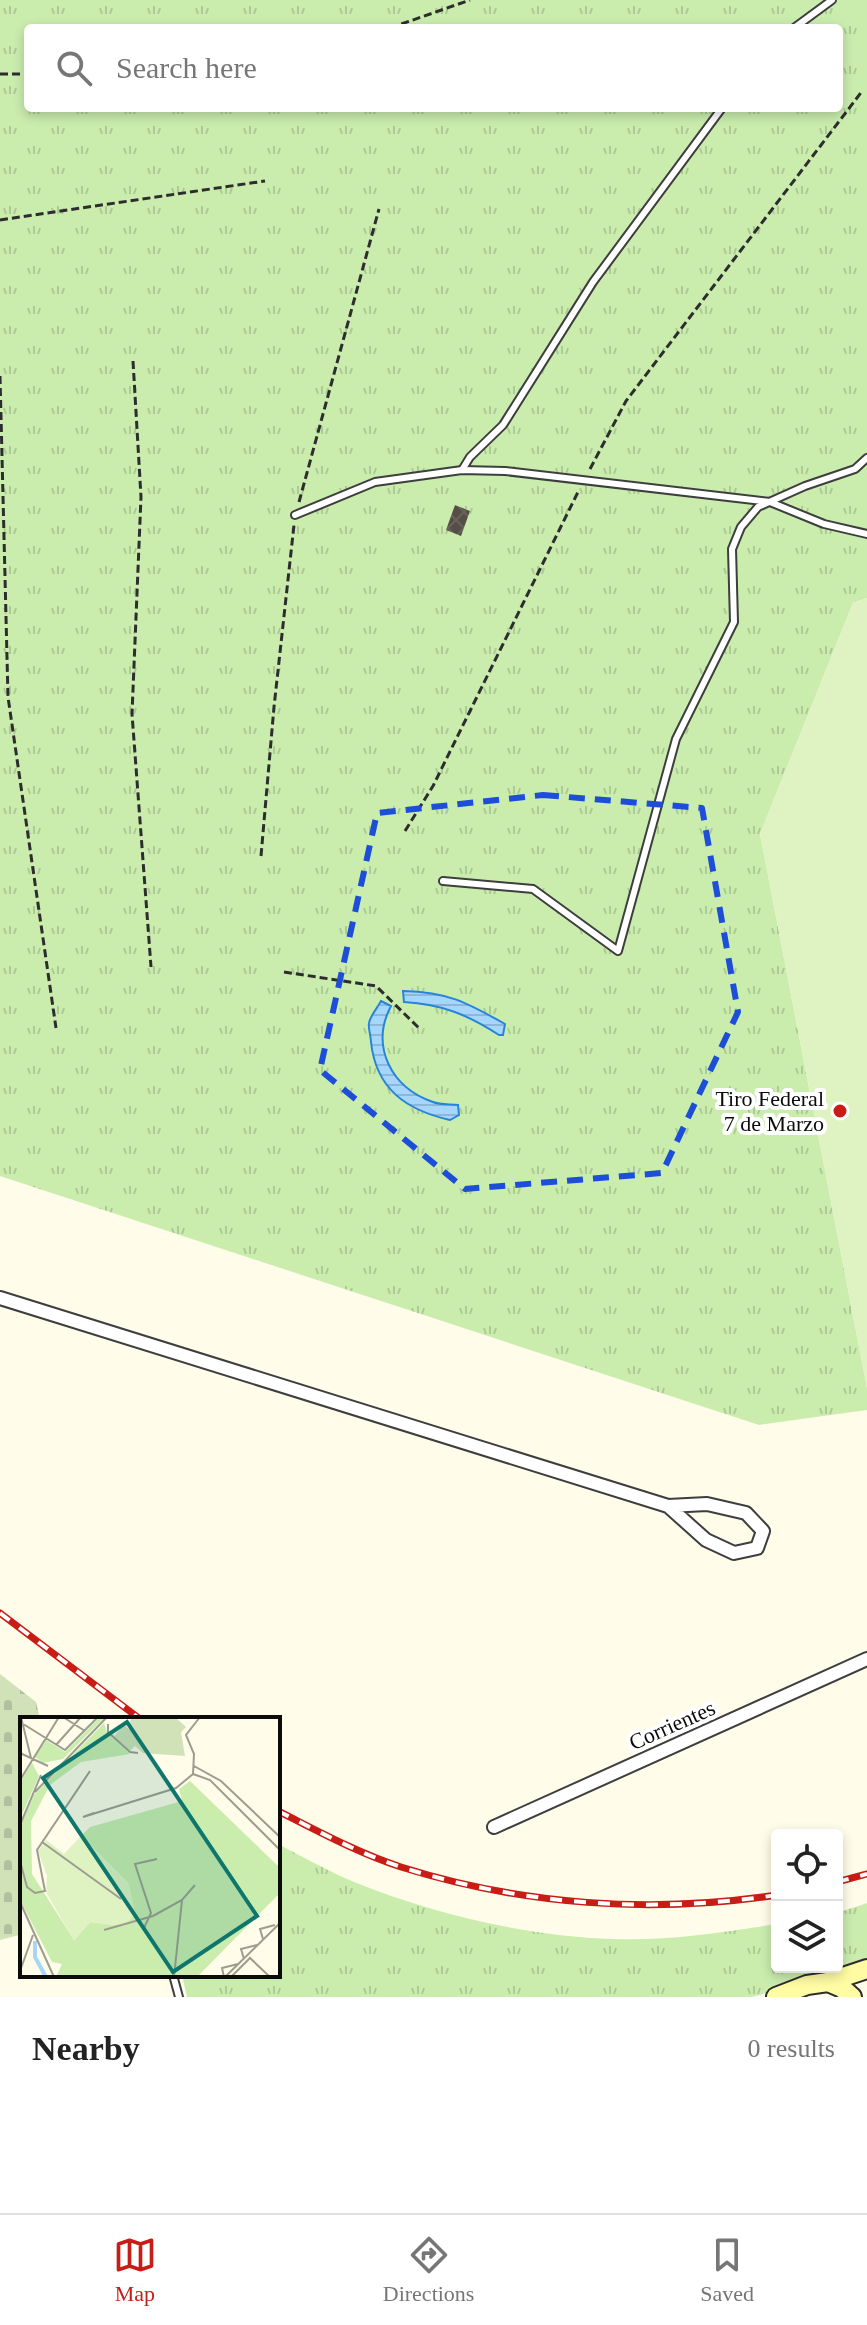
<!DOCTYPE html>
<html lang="en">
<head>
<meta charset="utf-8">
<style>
	:root { --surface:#fff; --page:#f6f6f6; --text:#222; --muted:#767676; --line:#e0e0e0; --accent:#c81c16 }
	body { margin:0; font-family:Georgia,serif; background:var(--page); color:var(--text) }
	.controls { position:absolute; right:24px; bottom:24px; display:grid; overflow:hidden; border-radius:8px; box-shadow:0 4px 12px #0003 }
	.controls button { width:72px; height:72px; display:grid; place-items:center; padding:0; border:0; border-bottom:2px solid var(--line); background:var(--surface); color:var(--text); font:40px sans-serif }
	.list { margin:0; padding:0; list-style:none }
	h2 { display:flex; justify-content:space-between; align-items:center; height:104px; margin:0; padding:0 32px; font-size:34px }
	h2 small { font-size:26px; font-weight:400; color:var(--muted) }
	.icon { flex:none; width:44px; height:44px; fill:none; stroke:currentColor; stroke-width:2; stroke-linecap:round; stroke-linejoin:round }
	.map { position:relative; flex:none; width:867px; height:1997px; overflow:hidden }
	.search { position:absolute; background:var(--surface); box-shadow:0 4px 12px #0003; left:24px; right:24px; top:24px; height:88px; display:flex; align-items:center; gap:20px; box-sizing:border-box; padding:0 28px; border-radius:8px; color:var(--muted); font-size:30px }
	.sheet { height:216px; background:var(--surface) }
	nav { display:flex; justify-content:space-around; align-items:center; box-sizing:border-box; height:112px; border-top:2px solid var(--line); background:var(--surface); font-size:22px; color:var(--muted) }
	nav a { display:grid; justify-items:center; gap:4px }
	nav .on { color:var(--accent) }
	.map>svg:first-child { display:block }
	.grass { fill:url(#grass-tufts); fill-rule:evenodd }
	.cemetery { fill:url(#cemetery-stones) }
	.pitch { fill:#def3c1 }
	.water { fill:url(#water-rules); stroke:#2784db; stroke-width:2 }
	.building { fill:url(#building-cross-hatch) }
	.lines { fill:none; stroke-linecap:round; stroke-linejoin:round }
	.service-casing { stroke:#3e3e3e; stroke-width:10 }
	.minor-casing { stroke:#3e3e3e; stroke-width:16 }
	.secondary-casing { stroke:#2d2d2d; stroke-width:22 }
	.path { stroke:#2d2d2d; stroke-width:3; stroke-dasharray:8 4; stroke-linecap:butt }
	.service { stroke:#fff; stroke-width:6 }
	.minor { stroke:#fff; stroke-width:12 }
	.secondary { stroke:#fffca4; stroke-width:18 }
	.rail-casing { stroke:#c81c16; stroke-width:7 }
	.rail { stroke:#fff; stroke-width:4; stroke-dasharray:12; stroke-linecap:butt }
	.marked { fill:none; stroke:#1d4ed8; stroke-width:6; stroke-dasharray:16 10; stroke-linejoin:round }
	.poi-dot { fill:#c81c16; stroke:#fff; stroke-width:3 }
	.labels { text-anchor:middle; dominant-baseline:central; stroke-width:8; stroke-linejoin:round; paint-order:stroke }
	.poi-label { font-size:22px; fill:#0b0b0b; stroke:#fff; text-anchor:end }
	.street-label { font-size:22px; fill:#0b0b0b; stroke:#fff }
	.inset-river { fill:none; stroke:#a7d6fd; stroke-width:4 }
	.inset-road { fill:none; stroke:#9d9c90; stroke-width:2 }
	.view { fill:#0f766e; fill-opacity:0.15; stroke:#0f766e; stroke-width:4 }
	.inset-edge { fill:none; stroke:#0b0b0b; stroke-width:4 }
</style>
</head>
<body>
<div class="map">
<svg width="867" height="1997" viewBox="0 0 867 1997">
	<defs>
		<pattern id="grass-tufts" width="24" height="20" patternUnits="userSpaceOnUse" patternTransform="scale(2)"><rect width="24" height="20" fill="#caedae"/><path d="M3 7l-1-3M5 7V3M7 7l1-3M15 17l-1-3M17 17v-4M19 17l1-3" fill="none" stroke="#acca94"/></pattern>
		<pattern id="cemetery-stones" width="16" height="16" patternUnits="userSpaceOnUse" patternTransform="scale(2)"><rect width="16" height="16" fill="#d1e2b8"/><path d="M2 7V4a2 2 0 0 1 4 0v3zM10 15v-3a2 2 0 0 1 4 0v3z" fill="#b2c19d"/></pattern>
		<pattern id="water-rules" width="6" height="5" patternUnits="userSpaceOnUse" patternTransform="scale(2)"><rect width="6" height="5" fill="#a7d6fd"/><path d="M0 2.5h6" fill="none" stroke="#8eb6d8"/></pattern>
		<pattern id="building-cross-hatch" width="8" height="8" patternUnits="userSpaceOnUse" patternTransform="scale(2)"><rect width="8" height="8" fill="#554d46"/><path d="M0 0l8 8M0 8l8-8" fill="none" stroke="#68625c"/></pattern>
	</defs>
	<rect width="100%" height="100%" fill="#fffce9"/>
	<g class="grass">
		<path d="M0 0H867V598L853 603 760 834 867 1388V1410L759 1425 0 1176ZM28 28H839V108H28Z"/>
		<path d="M278 1844C303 1857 328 1871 354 1882 436 1915 526 1936 614 1939 668 1941 723 1932 777 1924V1967H837V1913L867 1903V1965L752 1997H187L182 1975H278Z"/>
	</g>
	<path class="cemetery" d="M0 1674 36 1702 40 1719H22V1946L19 1935 0 1940Z"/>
	<path class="pitch" d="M867 598V1388L760 834 853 603Z"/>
	<g class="water">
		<path d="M403 991C448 992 466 1002 505 1024L503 1035H499C468 1015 442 1004 404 1002Z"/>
		<path d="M381 1001 391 1006C370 1046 391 1088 433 1102 440 1105 450 1104 458 1105L459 1115 450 1120C406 1110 376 1089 371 1042 371 1037 368 1028 369 1023 370 1016 378 1007 381 1001Z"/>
	</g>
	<path class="building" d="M455 505 470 511 461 536 446 530Z"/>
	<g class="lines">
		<g class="service-casing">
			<g id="service">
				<path d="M794 28 832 0"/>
				<path d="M462 470 470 457 503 425 593 282 722 108"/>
				<path d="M295 515 375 482 462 470 505 471 770 502 824 524 867 534"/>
				<path d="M443 881 533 889 618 951 676 739 734 622 732 549 741 527 758 507 805 486 855 469 867 458"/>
				<path d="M173 1975 179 1997"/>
			</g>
		</g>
		<g class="minor-casing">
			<g id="minor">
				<path d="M0 1298 668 1506 707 1504 746 1513 763 1531 757 1548 734 1553 706 1540 668 1506"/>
				<path d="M494 1827 867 1659"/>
			</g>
		</g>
		<g class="secondary-casing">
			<g id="secondary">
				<path d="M828 1982 842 1988 852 1997"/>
				<path d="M776 1997 807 1985 828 1982 867 1969"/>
			</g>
		</g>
		<g class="path">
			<path d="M390 28 470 0"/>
			<path d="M0 74H28"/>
			<path d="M0 220 265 181"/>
			<path d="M133 361 141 497 132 714 151 967"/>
			<path d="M0 376 8 697 56 1028"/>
			<path d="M590 469 626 401 863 90"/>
			<path d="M299 502 379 209"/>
			<path d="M405 831 433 786 579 490"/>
			<path d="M261 856 274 707 294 525"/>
			<path d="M284 972 376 986 421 1030"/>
		</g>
		<use href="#service" class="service"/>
		<use href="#minor" class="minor"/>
		<use href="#secondary" class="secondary"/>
		<g class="rail-casing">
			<g id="rail">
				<path d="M0 1613 140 1719"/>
				<path d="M278 1811C318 1831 358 1853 401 1867 522 1905 651 1914 777 1895"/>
				<path d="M837 1882 867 1874"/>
			</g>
		</g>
		<use href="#rail" class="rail"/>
	</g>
	<path class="marked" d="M543 795 702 808 738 1012 662 1173 465 1189 320 1070 377 813Z"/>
	<circle class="poi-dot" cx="840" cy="1111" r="8"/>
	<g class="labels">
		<g class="poi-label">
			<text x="824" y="1098">Tiro Federal<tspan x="824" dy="25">7 de Marzo</tspan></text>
		</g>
		<g class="street-label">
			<text transform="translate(672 1725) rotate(-24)">Corrientes</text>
		</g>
	</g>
	<g transform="translate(20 1717)">
		<rect width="260" height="260" fill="#fffce9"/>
		<path d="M80 0H85L43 42 23 46 15 40 26 23 45 35ZM84 6 87 15 110 37 61 45 30 68 11 104 12 157 54 223 70 205 105 209 109 167 61 119 70 110 162 84 159 72 170 64 260 151V176L177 260H36L42 247 32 245 0 183V110L14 78ZM12 46 19 59 0 102V65Z" fill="#caedae"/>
		<path d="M111 0H155L166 10 161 15 165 39 123 36 115 29 110 34 94 19 104 8 109 12Z" fill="#d1e2b8"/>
		<path d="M61 119 109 167 115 196 105 209 70 205 54 224 26 175 27 159 18 134 26 123 44 137Z" fill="#def3c1"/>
		<path class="inset-river" d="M15 224V240L26 260"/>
		<path class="inset-road" d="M1 0 11 41M43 0 65 14M180 0 166 18 174 37 173 57 190 63 260 133M0 5 45 33 78 0M88 7V15L110 35 118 36M36 28 61 0M0 36 28 49M174 49 201 64 260 120M0 63 39 0M15 75 87 0M74 96 63 100 156 71 173 57M0 108 21 58M22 125 101 182M0 144 7 170 15 176 25 174 17 133 70 54M0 185 34 260M84 213 133 199 162 183 175 168M123 213 131 196 115 147 137 142M243 222 240 212 255 208M224 242 221 232 237 228M0 254 13 218M154 260 162 183M204 260 202 251 218 247M205 260 260 206M211 260 230 241 250 260"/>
		<path class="view" d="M107 5 237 199 153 255 23 61Z"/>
		<rect width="260" height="260" class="inset-edge"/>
	</g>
</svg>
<div class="controls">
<button><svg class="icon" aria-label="locate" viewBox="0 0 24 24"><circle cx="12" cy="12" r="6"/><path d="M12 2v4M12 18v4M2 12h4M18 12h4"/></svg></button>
<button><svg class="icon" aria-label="layers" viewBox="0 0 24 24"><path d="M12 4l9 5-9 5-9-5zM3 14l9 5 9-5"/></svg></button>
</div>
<div class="search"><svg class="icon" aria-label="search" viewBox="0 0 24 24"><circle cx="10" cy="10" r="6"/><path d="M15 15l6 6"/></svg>Search here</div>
</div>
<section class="sheet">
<h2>Nearby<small>0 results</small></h2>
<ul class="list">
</ul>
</section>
<nav>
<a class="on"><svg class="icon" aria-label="map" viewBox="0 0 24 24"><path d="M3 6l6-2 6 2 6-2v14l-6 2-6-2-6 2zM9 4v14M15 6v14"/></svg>Map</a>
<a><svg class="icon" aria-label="directions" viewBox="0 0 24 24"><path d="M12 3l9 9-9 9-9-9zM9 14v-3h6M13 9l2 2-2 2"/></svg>Directions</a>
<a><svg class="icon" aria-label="saved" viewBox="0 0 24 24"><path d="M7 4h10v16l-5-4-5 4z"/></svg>Saved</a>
</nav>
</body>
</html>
